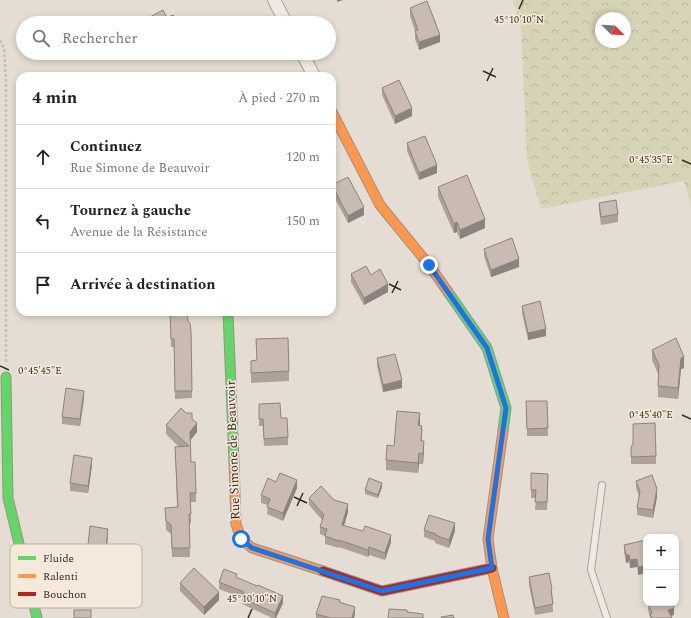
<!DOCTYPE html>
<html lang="fr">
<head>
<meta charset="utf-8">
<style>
	:root { --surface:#fff; --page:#f2f2f2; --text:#222; --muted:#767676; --line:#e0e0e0 }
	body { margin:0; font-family:Spectral,serif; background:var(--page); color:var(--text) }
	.controls { position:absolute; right:12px; bottom:12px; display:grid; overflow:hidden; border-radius:8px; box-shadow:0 2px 6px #0003 }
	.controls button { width:36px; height:36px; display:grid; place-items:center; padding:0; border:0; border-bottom:1px solid var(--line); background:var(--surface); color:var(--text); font:20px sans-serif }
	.compass { position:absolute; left:595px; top:12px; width:36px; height:36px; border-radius:50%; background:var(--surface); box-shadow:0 2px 6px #0003; rotate:114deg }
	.stop { position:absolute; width:12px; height:12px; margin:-9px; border:3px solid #1a73e8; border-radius:50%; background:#fff }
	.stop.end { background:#1a73e8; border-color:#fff; box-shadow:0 1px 4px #0008 }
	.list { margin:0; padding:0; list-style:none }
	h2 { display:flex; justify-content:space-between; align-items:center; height:52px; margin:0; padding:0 16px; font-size:17px }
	h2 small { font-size:13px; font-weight:400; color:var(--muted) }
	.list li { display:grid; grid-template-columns:26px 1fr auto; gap:12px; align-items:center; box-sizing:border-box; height:64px; padding:0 16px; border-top:1px solid var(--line) }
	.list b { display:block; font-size:15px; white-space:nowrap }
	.list p { margin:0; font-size:13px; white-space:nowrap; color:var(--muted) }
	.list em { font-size:13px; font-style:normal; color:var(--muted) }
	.icon { flex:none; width:22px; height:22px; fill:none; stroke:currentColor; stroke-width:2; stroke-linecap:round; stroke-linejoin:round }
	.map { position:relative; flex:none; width:691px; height:618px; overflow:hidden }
	.search { position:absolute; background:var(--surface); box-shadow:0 2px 6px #0003; left:16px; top:16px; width:320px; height:44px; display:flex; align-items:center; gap:10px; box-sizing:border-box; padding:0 14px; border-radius:22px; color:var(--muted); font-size:15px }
	.panel { position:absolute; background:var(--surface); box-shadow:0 2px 6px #0003; left:16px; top:72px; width:320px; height:244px; border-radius:12px }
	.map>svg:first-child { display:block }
	.forest { fill:url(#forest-crowns); fill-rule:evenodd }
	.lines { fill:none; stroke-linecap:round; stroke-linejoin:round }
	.lane-casing { stroke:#aba39b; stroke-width:8 }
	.street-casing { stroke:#aba39b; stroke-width:14 }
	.fast-casing { stroke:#9b928b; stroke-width:11 }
	.slow-casing { stroke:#9b928b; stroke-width:11 }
	.jam-casing { stroke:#9b928b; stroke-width:11 }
	.path { stroke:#c6c0ba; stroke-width:2.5; stroke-dasharray:3 2; stroke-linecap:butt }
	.lane { stroke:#eee9e3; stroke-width:6 }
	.street { stroke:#eee9e3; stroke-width:12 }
	.fast { stroke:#63d668; stroke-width:9 }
	.slow { stroke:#ff974d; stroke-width:9 }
	.jam { stroke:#b3261e; stroke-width:9 }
	.wall { fill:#ada19a }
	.shaded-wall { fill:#8d837d }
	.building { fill:#c9bbb3; stroke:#8d837d }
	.route { stroke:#1a73e8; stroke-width:5 }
	.ticks { fill:none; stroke:#3a2b22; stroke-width:1.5 }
	.labels { text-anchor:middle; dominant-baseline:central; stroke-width:3; stroke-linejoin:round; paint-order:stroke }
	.street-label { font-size:13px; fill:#3a2b22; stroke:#f4e9da }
	.key { fill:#f4e9da; stroke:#bcb0a3; stroke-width:1 }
	.key-label { font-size:11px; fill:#3a2b22 }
	.ticks-label { font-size:10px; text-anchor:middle; fill:#3a2b22; stroke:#f4e9da; stroke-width:3; stroke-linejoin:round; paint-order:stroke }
</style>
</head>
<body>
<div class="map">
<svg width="691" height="618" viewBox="0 0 691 618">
	<defs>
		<pattern id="forest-crowns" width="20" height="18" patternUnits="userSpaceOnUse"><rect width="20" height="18" fill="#d7d3b6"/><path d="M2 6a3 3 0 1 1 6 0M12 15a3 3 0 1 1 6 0" fill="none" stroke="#b9b59c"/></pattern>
	</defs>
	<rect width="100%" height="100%" fill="#e5ddd3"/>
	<path class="forest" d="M513 0H691V207L684 181 541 209 527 160 521 26ZM601 18H625V42H601Z"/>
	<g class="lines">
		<g class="lane-casing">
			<path id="lane" d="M602 485 591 570 607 618"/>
		</g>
		<g class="street-casing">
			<g id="street">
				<path d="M274 0 286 23"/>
				<path d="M302 53 314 76"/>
			</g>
		</g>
		<g class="fast-casing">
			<g id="fast">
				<path d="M448 292 487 348 506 408 503 431"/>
				<path d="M228 312 234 462"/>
				<path d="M6 377 8 498 37 618"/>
			</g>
		</g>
		<g class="slow-casing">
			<g id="slow">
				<path d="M332 112 380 205 429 265 448 292"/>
				<path d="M503 431 488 539 492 568 504 618"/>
				<path d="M234 462 236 524 241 539 252 548 323 571"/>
			</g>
		</g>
		<g class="jam-casing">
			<path id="jam" d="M323 571 382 591 492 568"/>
		</g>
		<path class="path" d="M0 40 4 48 6 80V363"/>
		<use href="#lane" class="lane"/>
		<use href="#street" class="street"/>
		<use href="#fast" class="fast"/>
		<use href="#slow" class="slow"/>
		<use href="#jam" class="jam"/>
	</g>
	<g class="wall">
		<path d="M410 8 440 42 419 50 415 39V31L410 16Z"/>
		<path d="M382 88 412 116 395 124 382 95Z"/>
		<path d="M407 143 437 173 419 180 407 151Z"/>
		<path d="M332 185 364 215 348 223 332 193Z"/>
		<path d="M438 187 485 228 460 239 457 232 454 233 438 197Z"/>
		<path d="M599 203 618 214V222L601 225 599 211Z"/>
		<path d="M484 249 519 267 491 277 484 256Z"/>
		<path d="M351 274 371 275 388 292 364 305 351 282Z"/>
		<path d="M522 306 546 336 528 340 522 313Z"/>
		<path d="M170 312 188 321 191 330 192 398 175 399 174 347H171Z"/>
		<path d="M283 312H302V315L283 316Z"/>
		<path d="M256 339 289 371V381L251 383V361L257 360Z"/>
		<path d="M652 350 684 368 681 369 678 399 658 397V374L652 360Z"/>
		<path d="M377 358 402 388 383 392 377 366Z"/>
		<path d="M84 398 80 426 62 424V417Z"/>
		<path d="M526 401H547L548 436H527Z"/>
		<path d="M259 404 281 418 288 437V445L264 446 263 426H259Z"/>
		<path d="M192 419 197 432 190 440 191 462 196 493V502H191V523L189 524 190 557H172L171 534 166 530 165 508 177 507 175 447H179L166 434V425Z"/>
		<path d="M420 423 419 425 422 429V441L424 451 423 464H419L418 473 386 470V460L394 446Z"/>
		<path d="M631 447 656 456V464H631Z"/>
		<path d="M92 465 88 493 70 491V483Z"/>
		<path d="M531 473 548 474 547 510H535L536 498H531Z"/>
		<path d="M636 481 657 497 653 518 637 515V508L639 496 636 488Z"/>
		<path d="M276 482 297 488 283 521 267 514 268 505 261 503V495Z"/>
		<path d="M382 487 378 498 365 494V490Z"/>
		<path d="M309 498 334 500 348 512 344 526 391 542 385 560 369 555 368 557 339 547V548L325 544V536L320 534V527L322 520 309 505Z"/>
		<path d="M424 530 455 531 449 548 435 543V541L424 537Z"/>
		<path d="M108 536 105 564 87 562V554Z"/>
		<path d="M646 540V573L638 575 637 567 630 568 629 562 626 563 624 552V545Z"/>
		<path d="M529 577 552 589 553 612 535 615 529 585Z"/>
		<path d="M237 578 283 603 276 618H272L242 604V598L219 589V582Z"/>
		<path d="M180 583 219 600 204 615 180 591Z"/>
		<path d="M340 603 355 614 354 618H316V614Z"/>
		<path d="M648 603 674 615 671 616 672 618H650L648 610Z"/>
	</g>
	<g class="shaded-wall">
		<path d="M337 0H343L337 2Z"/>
		<path d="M440 35V42L419 50V42Z"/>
		<path d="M412 108V116L395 124V116Z"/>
		<path d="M437 165V173L419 180V173Z"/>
		<path d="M364 207V215L348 223V216Z"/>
		<path d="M485 219V228L460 239V230Z"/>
		<path d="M457 222V232L454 233V224Z"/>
		<path d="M519 259V267L491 277V270Z"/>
		<path d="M388 284V292L364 305V298Z"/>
		<path d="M546 329V336L528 340V333Z"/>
		<path d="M684 357V368L681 369 678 399V388L681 358Z"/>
		<path d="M402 380V388L383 392V385Z"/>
		<path d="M84 391V398L80 426V419Z"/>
		<path d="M420 413V423L418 435V425Z"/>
		<path d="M197 423V432L190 441V432Z"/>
		<path d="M424 441V451L423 464V454Z"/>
		<path d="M419 453V464L418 473V463Z"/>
		<path d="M92 458V465L88 493V486Z"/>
		<path d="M297 480V488L283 521V513Z"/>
		<path d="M382 483V487L378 498V495Z"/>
		<path d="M657 489V497L653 518V510Z"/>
		<path d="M348 504V512L342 532V525Z"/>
		<path d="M455 523V531L449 548V540Z"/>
		<path d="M108 529V536L105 564V556Z"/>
		<path d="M391 535V542L385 560V553Z"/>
		<path d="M369 547V555L368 557V550Z"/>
		<path d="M626 555H629V562L626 563Z"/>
		<path d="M637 559V567L630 568V560Z"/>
		<path d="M646 566V573L638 575V567Z"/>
		<path d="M219 592V600L204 615V607Z"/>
		<path d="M283 596V603L276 618H275V613Z"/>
		<path d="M355 607V614L354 618H352Z"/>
		<path d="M674 608V615L668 617V610Z"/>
	</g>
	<g class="building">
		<path d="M427 1 440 35 419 42 415 31 418 30 410 8Z"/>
		<path d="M163 10 167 18 173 15 177 23H151L148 18Z"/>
		<path d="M399 80 412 108 395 116 382 88Z"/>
		<path d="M425 136 437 165 419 173 407 143Z"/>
		<path d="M467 175 485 219 460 230 457 222 454 224 438 187Z"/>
		<path d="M348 177 364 207 348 216 332 185Z"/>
		<path d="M616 200 618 214 601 217 599 203Z"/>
		<path d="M512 238 519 259 491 270 484 249Z"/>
		<path d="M366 266 371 275 380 269 388 284 364 298 351 274Z"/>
		<path d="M540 301 546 329 528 333 522 306Z"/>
		<path d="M170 312H187L188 321 190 323 191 330 192 391H175L174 339H171Z"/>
		<path d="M288 338 289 371 251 373V361L257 360 256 339Z"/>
		<path d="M676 338 684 357 681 358 678 388 658 386 659 365 652 350Z"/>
		<path d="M395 354 402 380 383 385 377 358Z"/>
		<path d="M66 388 84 391 80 419 62 417Z"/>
		<path d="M526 401H547L548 428 527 429Z"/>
		<path d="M280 403 281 418H287L288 437 264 439 263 419H259V404Z"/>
		<path d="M181 408 186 413H192V419L197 423 190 432 191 462H195L196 493H190L191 514H189L190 548H172L171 525 166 521 165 508 178 507 175 447 189 446 166 425Z"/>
		<path d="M397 411 420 413 418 425 422 426 421 429H422L421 441H424L423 454 419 453 418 463 386 460 387 445 394 446Z"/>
		<path d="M655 423 656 456 631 457V447L633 444V424Z"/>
		<path d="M74 455 92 458 88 486 70 483Z"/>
		<path d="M280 473 297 480 283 513 267 507 270 499 261 495 268 478 276 482Z"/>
		<path d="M531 473 548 474 547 502H535L536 490H531Z"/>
		<path d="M652 475 657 489 653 510 637 508 640 491 636 481Z"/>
		<path d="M369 478 382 483 378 495 365 490Z"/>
		<path d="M321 486 334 500 348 504 342 525 363 531 365 526 391 535 385 553 369 547 368 550 339 540V541L325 536 327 529 320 527 324 515 309 498Z"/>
		<path d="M429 515 455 523 449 540 435 535 436 534 424 530Z"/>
		<path d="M90 526 108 529 105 556 87 554Z"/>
		<path d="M646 540V566L638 567 637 559 630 560 629 555H626L624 545Z"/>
		<path d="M194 568 219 592 204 607 180 583Z"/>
		<path d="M224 569 237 574 236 577 257 586 258 585 283 596 275 613 242 598 244 592 219 582Z"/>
		<path d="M549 573 552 589 551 590 553 604 535 608 529 577Z"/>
		<path d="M322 596 340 600 339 602 355 607 352 618H331L316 614Z"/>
		<path d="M648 603H672L674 608 668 610 672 618H652L650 614 652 613Z"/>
		<path d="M389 609 407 610V612L423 614V618H388Z"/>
		<rect x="74" y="610" width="17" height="8"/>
		<path d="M453 615 454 618H441V617Z"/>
	</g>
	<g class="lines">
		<path class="route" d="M241 539 252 548 382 591 492 568 488 539 506 408 487 348 429 265"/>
	</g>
	<path class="ticks" d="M519 9 523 0M483 71 496 77M487 81 493 68M682 160 691 164M389 284 401 290M392 293 398 281M0 366 9 370M682 415 691 419M294 497 307 503M297 506 303 493M248 618 252 609"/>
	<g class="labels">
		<g class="street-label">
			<text transform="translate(233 450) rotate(-92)">Rue Simone de Beauvoir</text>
		</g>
	</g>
	<rect x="10" y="544" width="132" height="64" rx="6" class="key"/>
	<rect x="18" y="556" width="18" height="4" fill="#63d668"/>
	<rect x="18" y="574" width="18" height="4" fill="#ff974d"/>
	<rect x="18" y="592" width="18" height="4" fill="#b3261e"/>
	<g class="key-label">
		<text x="43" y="562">Fluide</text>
		<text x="43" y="580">Ralenti</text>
		<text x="43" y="598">Bouchon</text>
	</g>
	<g class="ticks-label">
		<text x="519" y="23">45°10'10"N</text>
		<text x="651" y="163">0°45'35"E</text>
		<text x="40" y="374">0°45'45"E</text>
		<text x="651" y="418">0°45'40"E</text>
		<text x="252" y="602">45°10'10"N</text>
	</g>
</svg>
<div class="controls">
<button>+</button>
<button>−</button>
</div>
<svg class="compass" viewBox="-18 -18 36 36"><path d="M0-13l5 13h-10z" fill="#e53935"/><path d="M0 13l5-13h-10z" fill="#767676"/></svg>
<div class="stop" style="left:241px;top:539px"></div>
<div class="stop end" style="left:429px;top:265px"></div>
<div class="search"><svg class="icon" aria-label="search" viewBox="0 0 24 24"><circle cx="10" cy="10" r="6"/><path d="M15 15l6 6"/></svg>Rechercher</div>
<section class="panel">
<h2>4 min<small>À pied · 270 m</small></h2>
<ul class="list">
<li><svg class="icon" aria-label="ahead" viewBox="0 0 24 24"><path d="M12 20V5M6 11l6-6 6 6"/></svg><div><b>Continuez</b><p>Rue Simone de Beauvoir</p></div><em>120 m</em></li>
<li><svg class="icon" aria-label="left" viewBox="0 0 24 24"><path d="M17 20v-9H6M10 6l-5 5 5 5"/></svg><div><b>Tournez à gauche</b><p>Avenue de la Résistance</p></div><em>150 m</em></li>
<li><svg class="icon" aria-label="arrive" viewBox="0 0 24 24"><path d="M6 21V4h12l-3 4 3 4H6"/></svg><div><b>Arrivée à destination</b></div></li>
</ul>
</section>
</div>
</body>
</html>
